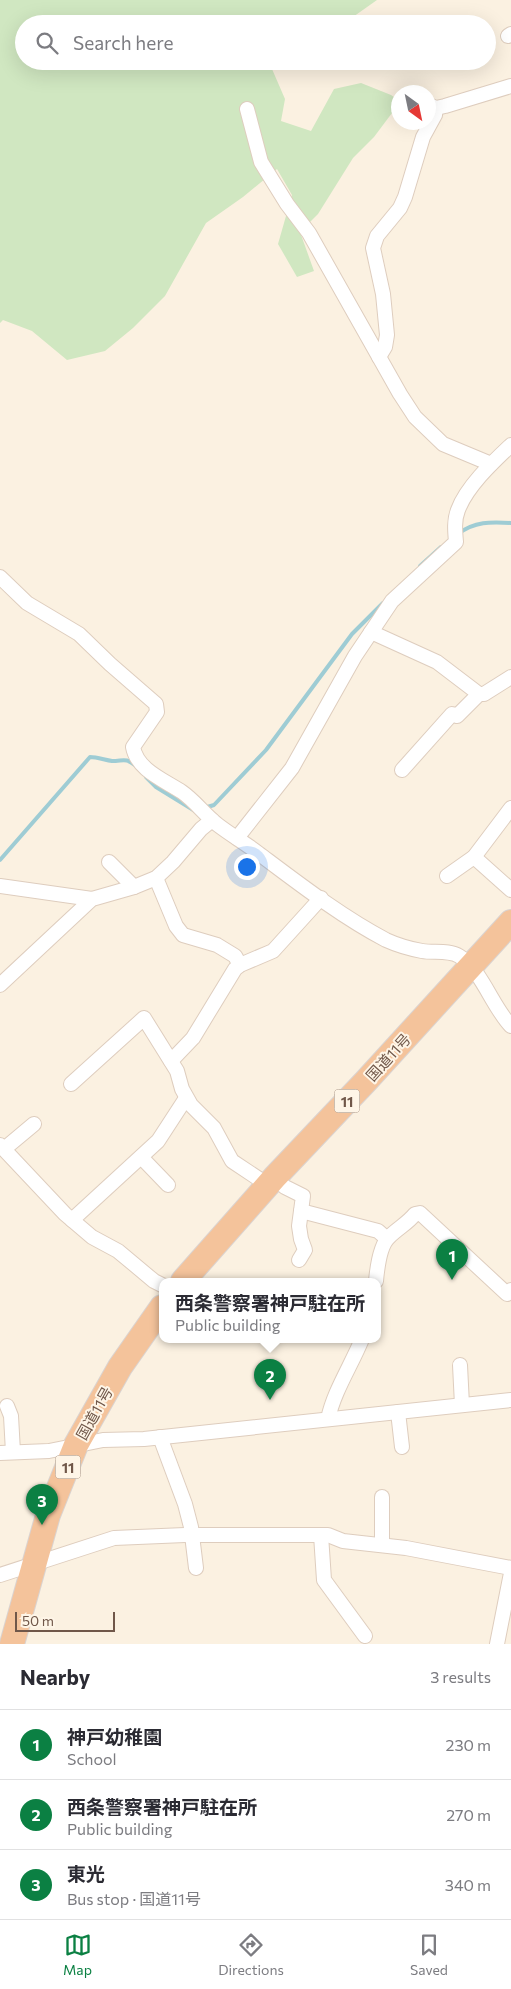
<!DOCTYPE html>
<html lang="en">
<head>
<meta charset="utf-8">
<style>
	:root { --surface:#fff; --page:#f2f2f3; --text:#2b2b33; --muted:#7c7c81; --line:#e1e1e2; --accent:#0b8043 }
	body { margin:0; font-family:Commissioner,"Noto Sans JP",sans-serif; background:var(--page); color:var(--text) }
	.compass { position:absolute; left:391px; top:85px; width:45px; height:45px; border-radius:50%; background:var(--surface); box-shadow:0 5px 20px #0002; rotate:147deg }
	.scale { position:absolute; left:15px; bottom:12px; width:100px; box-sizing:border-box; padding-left:5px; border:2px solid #705749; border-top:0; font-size:14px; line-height:18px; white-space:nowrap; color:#705749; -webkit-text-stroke:4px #fef5e7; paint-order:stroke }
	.you { position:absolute; left:246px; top:866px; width:18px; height:18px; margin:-12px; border:4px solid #fff; border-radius:50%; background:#1a73e8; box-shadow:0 0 0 8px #1a73e833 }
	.badge { display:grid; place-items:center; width:32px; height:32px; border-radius:50%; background:var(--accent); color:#fff; font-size:16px; font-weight:700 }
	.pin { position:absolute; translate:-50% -41px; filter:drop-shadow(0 1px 2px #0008) }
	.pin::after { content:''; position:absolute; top:26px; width:18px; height:15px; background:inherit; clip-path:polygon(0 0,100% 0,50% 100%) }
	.popup { position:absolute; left:159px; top:1278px; width:222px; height:65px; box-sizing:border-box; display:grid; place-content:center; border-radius:10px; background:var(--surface); filter:drop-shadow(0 1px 4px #0005); font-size:16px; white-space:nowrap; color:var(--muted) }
	.popup b { font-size:19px; color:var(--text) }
	.popup::after { content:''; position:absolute; left:50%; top:100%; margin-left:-10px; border:10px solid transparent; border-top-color:var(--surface) }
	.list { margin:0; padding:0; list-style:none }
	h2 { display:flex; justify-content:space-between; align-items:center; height:65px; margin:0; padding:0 20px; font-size:21px }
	h2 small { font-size:16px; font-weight:400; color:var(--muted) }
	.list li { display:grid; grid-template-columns:32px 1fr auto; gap:15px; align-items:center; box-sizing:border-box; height:70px; padding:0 20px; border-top:1px solid var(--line) }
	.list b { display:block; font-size:19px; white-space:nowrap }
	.list p { margin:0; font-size:16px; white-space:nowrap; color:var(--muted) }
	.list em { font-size:16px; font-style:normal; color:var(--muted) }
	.icon { flex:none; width:28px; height:28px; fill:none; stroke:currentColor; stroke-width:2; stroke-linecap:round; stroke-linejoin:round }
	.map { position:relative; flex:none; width:511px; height:1644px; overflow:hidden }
	.search { position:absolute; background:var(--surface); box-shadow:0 5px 20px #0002; left:15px; right:15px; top:15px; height:55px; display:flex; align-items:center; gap:12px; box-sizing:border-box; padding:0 18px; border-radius:28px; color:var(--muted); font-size:19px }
	.sheet { height:275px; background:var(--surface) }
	nav { display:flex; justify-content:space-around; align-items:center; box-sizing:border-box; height:70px; border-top:1px solid var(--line); background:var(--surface); font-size:14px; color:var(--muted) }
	nav a { display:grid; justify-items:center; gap:2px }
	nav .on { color:var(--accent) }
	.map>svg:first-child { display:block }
	.green { fill:#d0e7c1 }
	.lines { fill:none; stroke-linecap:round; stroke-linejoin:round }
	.stream { stroke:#9eccd4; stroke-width:4 }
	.minor-casing { stroke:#decdbe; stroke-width:16 }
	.trunk-casing { stroke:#dad3d0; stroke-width:26 }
	.minor { stroke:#fff; stroke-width:14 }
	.trunk { stroke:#f4c39b; stroke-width:24 }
	.labels { text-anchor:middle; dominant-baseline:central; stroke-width:4; stroke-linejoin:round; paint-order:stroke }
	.shield { fill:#fef5e7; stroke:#9b8678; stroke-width:1 }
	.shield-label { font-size:14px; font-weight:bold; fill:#705749 }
	.street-label { font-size:15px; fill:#705749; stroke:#fef5e7 }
</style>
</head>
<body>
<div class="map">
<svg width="511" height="1644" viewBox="0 0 511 1644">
	<rect width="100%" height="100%" fill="#fbf1e1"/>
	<path class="green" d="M0 0H377L343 24H24V61H266L272 69 285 99 281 121 311 131 334 89 361 83 391 95 398 100V105L374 137 353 158 318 214 300 232 314 271 297 277 278 244 292 195 277 169 243 197 206 223 165 296 133 328 105 351 67 360 32 331 3 320 0 323Z"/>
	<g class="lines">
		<g class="stream">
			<path d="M458 534C475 521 491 522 511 523"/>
			<path d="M420 566 441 547"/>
			<path d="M146 777 156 787 195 811"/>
			<path d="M204 808 214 805 266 750 352 634 383 603"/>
			<path d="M0 860 90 757C97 757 105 760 112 761 124 761 125 757 136 766"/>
		</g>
		<g class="minor-casing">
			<g id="minor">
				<path d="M508 36 511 34"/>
				<path d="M429 105 436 108 445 106 511 86"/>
				<path d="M247 109 261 162 287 204 309 233 400 394 415 417 443 444 491 464"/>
				<path d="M379 357 385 347 387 335 383 294 373 248 377 236 400 208 405 197 423 137 435 115 436 108"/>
				<path d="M0 577 27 603 79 634 110 664 156 704 157 712 133 747C137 770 164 780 182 792 195 801 205 815 218 825 231 835 245 843 258 853 298 883 342 917 386 940 397 945 411 949 422 951 433 953 449 950 459 956 481 969 493 1008 511 1026"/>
				<path d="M371 632 437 662 479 694H484L511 677"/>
				<path d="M402 770 452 714 457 716 479 694"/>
				<path d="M237 838 292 768 355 656 392 601 456 542C455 531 454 520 458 510 467 486 493 462 511 445"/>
				<path d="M474 857 511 890"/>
				<path d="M109 862 134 887"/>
				<path d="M447 876 474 857 511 808"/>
				<path d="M156 878 176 926 183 935 217 945 235 956 240 965"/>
				<path d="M0 886 92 899"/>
				<path d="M0 985 92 899 134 887 156 878 173 862 201 829 212 820"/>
				<path d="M171 1061 193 1038 235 969 240 965 273 951 321 898"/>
				<path d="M71 1084 144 1018 177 1071 182 1089 191 1105 214 1128 232 1161 268 1185"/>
				<path d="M0 1145 65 1214 92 1237 118 1251 154 1281 162 1285"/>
				<path d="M4 1149 34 1124"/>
				<path d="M141 1157 168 1185"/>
				<path d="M274 1178 285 1187 303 1196 299 1226 301 1239 305 1250 299 1260"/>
				<path d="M301 1211 378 1231 386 1238"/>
				<path d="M72 1220 158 1141 186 1098"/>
				<path d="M376 1281C377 1270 380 1245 389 1237 398 1228 408 1223 415 1214L420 1213 507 1294 511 1290"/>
				<path d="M460 1365 462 1405"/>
				<path d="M7 1406 11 1416 13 1452"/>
				<path d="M398 1412 402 1447"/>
				<path d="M328 1419C334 1391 351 1366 362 1339"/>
				<path d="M160 1437 185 1504 191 1527 196 1568"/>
				<path d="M0 1453 49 1451 103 1440 144 1439 511 1400"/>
				<path d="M321 1535 324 1580 365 1636"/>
				<path d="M382 1545V1497"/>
				<path d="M0 1575 114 1538 185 1535H328L343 1541 406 1548 511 1568"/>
				<path d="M497 1644 511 1573"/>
			</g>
		</g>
		<g class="trunk-casing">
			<g id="trunk">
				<path d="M183 1281 274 1178 366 1081 511 922"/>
				<path d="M12 1644 48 1515 76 1445 120 1367 162 1307"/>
			</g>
		</g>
		<use href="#minor" class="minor"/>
		<use href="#trunk" class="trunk"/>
	</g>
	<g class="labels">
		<g class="shield">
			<rect x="334.5" y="1089.5" width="25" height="23" rx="4"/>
			<rect x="55.5" y="1455.5" width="25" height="23" rx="4"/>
		</g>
		<g class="shield-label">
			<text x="347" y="1101">11</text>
			<text x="68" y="1467">11</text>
		</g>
		<g class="street-label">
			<text transform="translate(388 1057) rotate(-48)">国道11号</text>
			<text transform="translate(94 1413) rotate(-61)">国道11号</text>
		</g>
	</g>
</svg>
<svg class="compass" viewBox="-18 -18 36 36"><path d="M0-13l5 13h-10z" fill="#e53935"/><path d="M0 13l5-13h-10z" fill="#7c7c81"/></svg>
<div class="scale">50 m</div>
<div class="you"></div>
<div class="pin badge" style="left:452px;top:1280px">1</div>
<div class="pin badge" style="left:270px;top:1400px">2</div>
<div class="popup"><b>西条警察署神戸駐在所</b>Public building</div>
<div class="pin badge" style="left:42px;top:1525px">3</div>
<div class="search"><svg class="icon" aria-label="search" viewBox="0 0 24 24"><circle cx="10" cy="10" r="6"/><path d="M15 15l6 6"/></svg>Search here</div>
</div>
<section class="sheet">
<h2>Nearby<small>3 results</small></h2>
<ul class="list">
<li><span class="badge">1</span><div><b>神戸幼稚園</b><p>School</p></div><em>230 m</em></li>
<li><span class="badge">2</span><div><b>西条警察署神戸駐在所</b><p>Public building</p></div><em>270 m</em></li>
<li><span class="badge">3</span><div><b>東光</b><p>Bus stop · 国道11号</p></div><em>340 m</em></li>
</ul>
</section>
<nav>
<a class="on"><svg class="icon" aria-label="map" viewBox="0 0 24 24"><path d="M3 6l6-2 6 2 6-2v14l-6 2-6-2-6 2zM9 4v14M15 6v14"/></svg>Map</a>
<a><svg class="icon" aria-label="directions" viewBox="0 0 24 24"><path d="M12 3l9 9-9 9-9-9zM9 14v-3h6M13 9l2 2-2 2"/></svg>Directions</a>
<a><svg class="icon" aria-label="saved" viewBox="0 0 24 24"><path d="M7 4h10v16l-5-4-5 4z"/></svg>Saved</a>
</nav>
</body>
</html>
